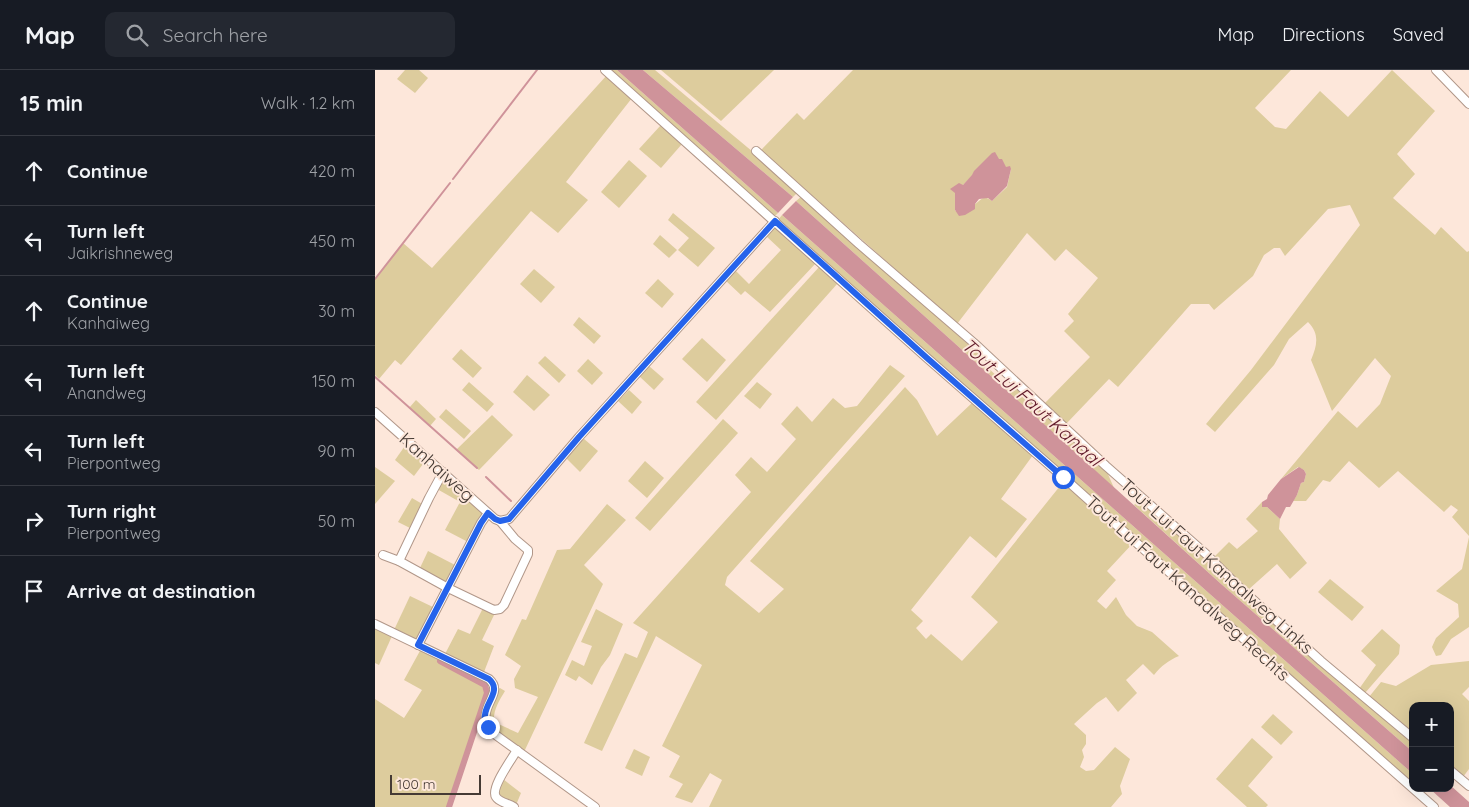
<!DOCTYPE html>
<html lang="en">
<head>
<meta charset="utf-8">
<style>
	:root { --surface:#171b24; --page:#242831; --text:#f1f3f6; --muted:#9ea1a6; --line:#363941 }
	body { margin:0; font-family:Quicksand,sans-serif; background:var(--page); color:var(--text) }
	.controls { position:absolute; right:15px; bottom:15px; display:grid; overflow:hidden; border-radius:10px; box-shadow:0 5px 20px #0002 }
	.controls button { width:45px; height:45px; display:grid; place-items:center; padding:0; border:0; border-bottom:1px solid var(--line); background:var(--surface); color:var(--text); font:25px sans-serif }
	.scale { position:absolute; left:15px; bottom:12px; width:91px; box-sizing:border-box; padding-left:5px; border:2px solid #453a34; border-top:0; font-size:14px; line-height:18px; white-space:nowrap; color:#453a34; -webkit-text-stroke:4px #fde7da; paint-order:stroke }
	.stop { position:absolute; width:15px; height:15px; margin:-11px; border:4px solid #2563eb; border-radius:50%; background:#fff }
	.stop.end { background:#2563eb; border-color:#fff; box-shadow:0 1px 5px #0008 }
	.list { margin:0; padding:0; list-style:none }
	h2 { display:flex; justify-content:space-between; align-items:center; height:65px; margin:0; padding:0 20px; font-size:21px }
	h2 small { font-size:16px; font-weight:400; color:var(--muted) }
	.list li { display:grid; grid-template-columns:32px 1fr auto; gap:15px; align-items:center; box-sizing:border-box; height:70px; padding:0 20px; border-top:1px solid var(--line) }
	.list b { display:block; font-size:19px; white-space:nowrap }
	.list p { margin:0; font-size:16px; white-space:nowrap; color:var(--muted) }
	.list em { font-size:16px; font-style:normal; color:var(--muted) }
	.icon { flex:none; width:28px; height:28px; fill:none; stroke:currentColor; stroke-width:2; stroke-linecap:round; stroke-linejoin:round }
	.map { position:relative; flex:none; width:1094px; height:737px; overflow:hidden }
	header { display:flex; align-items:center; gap:30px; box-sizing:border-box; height:70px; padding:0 25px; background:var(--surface); border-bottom:1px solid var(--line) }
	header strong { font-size:24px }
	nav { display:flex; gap:28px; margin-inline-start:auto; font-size:18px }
	.search { width:350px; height:45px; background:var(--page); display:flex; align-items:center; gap:12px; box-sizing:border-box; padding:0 18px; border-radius:10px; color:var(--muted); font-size:19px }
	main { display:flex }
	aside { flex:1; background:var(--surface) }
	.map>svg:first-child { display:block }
	.green { fill:#ddcc9d; fill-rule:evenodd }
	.water { fill:#cf939a }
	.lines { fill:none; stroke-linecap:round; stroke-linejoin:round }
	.stream { stroke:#cf939a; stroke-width:2 }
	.canal { stroke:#cf939a; stroke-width:6 }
	.minor-casing { stroke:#b19789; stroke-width:10 }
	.minor { stroke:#fff; stroke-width:8 }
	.route { stroke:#2563eb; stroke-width:6 }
	.labels { text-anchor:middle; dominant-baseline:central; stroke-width:4; stroke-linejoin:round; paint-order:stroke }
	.street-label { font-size:18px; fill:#453a34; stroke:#fde7da }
	.water-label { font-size:19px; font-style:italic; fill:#611a2a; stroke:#fde7da }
</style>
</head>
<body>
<header>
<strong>Map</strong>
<div class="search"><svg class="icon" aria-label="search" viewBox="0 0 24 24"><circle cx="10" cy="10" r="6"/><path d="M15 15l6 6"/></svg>Search here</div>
<nav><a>Map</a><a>Directions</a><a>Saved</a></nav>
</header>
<main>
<aside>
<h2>15 min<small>Walk · 1.2 km</small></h2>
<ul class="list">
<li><svg class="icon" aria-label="ahead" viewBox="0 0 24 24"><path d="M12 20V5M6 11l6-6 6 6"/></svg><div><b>Continue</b></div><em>420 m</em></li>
<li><svg class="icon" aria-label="left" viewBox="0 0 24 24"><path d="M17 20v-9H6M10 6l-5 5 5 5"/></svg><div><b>Turn left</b><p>Jaikrishneweg</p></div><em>450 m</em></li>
<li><svg class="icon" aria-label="ahead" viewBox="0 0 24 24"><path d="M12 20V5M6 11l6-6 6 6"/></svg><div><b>Continue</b><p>Kanhaiweg</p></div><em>30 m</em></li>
<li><svg class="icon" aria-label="left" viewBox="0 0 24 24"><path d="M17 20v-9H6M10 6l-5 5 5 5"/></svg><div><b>Turn left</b><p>Anandweg</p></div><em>150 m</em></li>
<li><svg class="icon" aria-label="left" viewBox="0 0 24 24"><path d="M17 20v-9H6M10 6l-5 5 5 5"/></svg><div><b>Turn left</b><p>Pierpontweg</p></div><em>90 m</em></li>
<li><svg class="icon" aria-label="right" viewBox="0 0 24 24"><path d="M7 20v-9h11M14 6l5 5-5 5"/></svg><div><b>Turn right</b><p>Pierpontweg</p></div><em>50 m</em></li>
<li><svg class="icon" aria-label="arrive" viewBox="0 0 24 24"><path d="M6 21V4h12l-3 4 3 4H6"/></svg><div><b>Arrive at destination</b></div></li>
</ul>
</aside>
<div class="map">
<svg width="1094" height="737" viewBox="0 0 1094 737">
	<rect width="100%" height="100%" fill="#fde7da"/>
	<g class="green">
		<path d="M30 0H44L53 8 40 23 22 9Z"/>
		<path d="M235 0H242L403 143 400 146Z"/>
		<path d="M268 0H280L378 82 423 122 418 127Z"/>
		<path d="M286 0H399L346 51Z"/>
		<path d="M478 0H916L880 38 900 57 911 59 945 21 973 47 1017 0 1060 41 1022 84 1040 104 1018 128 1060 165 1066 157 1092 182 1094 181V466L1077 447 1083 440 1076 435 1069 442 1023 401 1004 418 974 391 955 412 948 410 931 431H918L922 425 926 413 929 412 931 404 929 400 923 397 906 409 963 341 982 358 1005 334 1016 306 1000 288 957 341 936 290C942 276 945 264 933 252L914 269 899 295 840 362 831 354 876 300 985 155 975 135 953 139 910 186 905 178H899L889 185 878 206 839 240 834 234H816L743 317 734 309 691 354 669 334 715 287 689 261 699 251 693 244 723 208 691 179 680 191 652 163 582 254 386 80 422 43 429 50ZM636 99 632 117 617 131C608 124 607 130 600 134 594 137 586 139 580 141V123L598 105Z"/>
		<path d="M232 5 257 28 191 112 213 130 183 163 156 141 26 295 20 290 4 309 0 305V209L28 173 57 198Z"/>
		<path d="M286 55 307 74 286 98 264 79Z"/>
		<path d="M254 90 272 106 244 138 226 122Z"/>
		<path d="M427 126 603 283 602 288 633 316H639L732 402 739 418 575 269 421 131Z"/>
		<path d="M298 143 340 178 323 197 303 180 314 168 293 150Z"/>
		<path d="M407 145 1038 704V714L403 150Z"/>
		<path d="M400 155 441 193 395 242 370 221 366 225 350 210 359 199 374 214 406 180 391 166Z"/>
		<path d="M285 165 302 180 294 188 278 174Z"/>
		<path d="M445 196 463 213 341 350 321 332Z"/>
		<path d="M159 199 180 217 166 233 145 214Z"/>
		<path d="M283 209 299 224 287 238 270 223Z"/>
		<path d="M204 247 226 266 219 274 198 255Z"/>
		<path d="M327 268 351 290 332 312 307 289Z"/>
		<path d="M86 279 107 298 98 308 77 289Z"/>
		<path d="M170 286 191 305 184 313 163 293Z"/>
		<path d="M213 289 228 303 217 315 202 301Z"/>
		<path d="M515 295 530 306 352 507 350 515 384 543 409 519 375 491 530 317 542 330 562 366 598 332 658 385 626 429 652 449 621 488 595 466 536 540 548 551 541 558 551 569 556 564 587 591 623 552 596 527 689 411 759 472 732 501 741 510 722 531 731 539 741 527 751 545 762 556 777 562 804 586C794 590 786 596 779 605L768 594 751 610 762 623 743 642 731 627 722 633 699 654 711 665V674L707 680 709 687 705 697 711 701 719 700 740 677 755 689 745 716 747 724 736 737H334L347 710 335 703 317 733 300 727 308 714 294 707 305 686 287 676 327 595 281 566 227 681 209 673 250 583 262 588 273 562 258 553 376 422 360 405 376 387 392 402 421 369 406 354 422 336 437 352 458 328 470 338 482 336Z"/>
		<path d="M274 296 289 309 279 320 264 306Z"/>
		<path d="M152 305 175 325 159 341 138 322Z"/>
		<path d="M94 312 119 334 112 342 87 320Z"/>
		<path d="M382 312 397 324 385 339 369 326Z"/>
		<path d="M254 320 267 332 257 344 243 331Z"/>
		<path d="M41 330 61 349 55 356 34 338Z"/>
		<path d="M71 339 96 361 89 369 64 347Z"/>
		<path d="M117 345 138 365 104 400 81 380Z"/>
		<path d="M348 349 363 363 275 461 260 448Z"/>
		<path d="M208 368 223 381 205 402 191 388Z"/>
		<path d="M32 373 51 390 39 406 20 390Z"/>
		<path d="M270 391 289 408 272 428 253 411Z"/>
		<path d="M0 397 20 411 0 434Z"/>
		<path d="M69 406 107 441 108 445 93 472 70 460 85 432 62 419Z"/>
		<path d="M37 428 49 435 37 459 23 452Z"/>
		<path d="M765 429 943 593 1038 674V682L845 513 759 435Z"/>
		<path d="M887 432V436L892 437 905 449 904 459 932 493 915 509 902 494 873 520 839 487 854 472 862 479 883 461 871 449Z"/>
		<path d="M232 434 251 450 209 495 228 514 149 682 119 662 112 647 122 620 125 618 130 621C124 631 118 640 119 652L143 663 163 627 140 618 139 609 146 596 130 585 147 549 151 550 182 480 195 479Z"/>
		<path d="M1094 467V557L1076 569 1066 585 1061 586 1057 577 1061 568 1084 547 1083 534 1061 521 1087 499Z"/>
		<path d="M53 481 82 496 72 515 44 500Z"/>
		<path d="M955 509 989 537 977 551 943 522Z"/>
		<path d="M35 526 60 538 43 571 19 560Z"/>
		<path d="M108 538 120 543 107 570 119 576 109 602 70 584 83 559 95 564Z"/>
		<path d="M221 539 248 554 235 585 226 597 217 615 204 606 201 611 190 605 197 590 209 596 217 576 206 572Z"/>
		<path d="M0 558 17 566 4 595 0 593Z"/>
		<path d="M1007 559 1025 575 1024 584 990 623 984 619 1001 595 986 581Z"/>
		<path d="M46 579 66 588 65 591 110 615 112 623 74 737H0V629L29 648 47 620 29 610Z"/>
		<path d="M1094 591V617L1087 624 1094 631V699L1088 707 1075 696V636H1038V664L994 627 1006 612 1021 616 1056 595Z"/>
		<path d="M898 644 918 662 906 675 886 657Z"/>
		<path d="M877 668 898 687 873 716 893 735 891 737H872L841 709Z"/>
		<path d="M259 679 275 687 267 706 250 698Z"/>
		<path d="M128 709 146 723 141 735 123 727 121 722Z"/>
	</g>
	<g class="water">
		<path d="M242 0H268L418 127 403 143Z"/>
		<path d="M620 82 624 89H627L631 97 635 96 636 99 632 116 617 131 613 128 604 129 600 134V139L590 145 584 146 580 140V123L575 119 584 113 588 115 597 105 599 101 617 83Z"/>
		<path d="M421 131 575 269 845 513 1038 682V704L407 145Z"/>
		<path d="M924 397 929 400 931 404 929 412 926 413 922 425 915 437H911L905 449 892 437H887V432L892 429 893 425 906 409Z"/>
		<path d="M1075 715 1094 732V737H1075L1054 718H1075Z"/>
	</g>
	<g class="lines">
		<g class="stream">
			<path d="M78 109 162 0"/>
			<path d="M0 209 75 113"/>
			<path d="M0 307 102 398"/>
			<path d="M111 407 136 431"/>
		</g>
		<path class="canal" d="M65 591 110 615 112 623 74 737"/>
		<g class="minor-casing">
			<g id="minor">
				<path d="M230 0 552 288 688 407 880 579 1059 737"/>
				<path d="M1061 0 1094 34"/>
				<path d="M381 81 484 174 599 273 731 396 831 484 864 517 946 591 1038 668"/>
				<path d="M0 342 120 449 125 451 140 469 153 480V484L129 535 125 539 119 540 73 518 24 491 8 485"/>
				<path d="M125 451 134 449 204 367 400 151"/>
				<path d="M24 491 54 428 68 402"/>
				<path d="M0 554 114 609C132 625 96 638 118 663L220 737"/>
				<path d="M43 575 106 453 113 443"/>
				<path d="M1075 700 1094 716"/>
				<path d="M139 737C133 733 125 733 121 727 115 718 137 689 142 680"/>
			</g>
		</g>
		<use href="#minor" class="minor"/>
	</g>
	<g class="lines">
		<path class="route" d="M113 657C111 654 109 649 110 645 111 632 127 620 114 609L43 575 106 453 113 443 120 449 125 451 134 449 204 367 400 151 552 288 688 407"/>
	</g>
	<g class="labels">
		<g class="street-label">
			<text transform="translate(62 397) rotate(42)">Kanhaiweg</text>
			<text transform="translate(842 496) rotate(42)">Tout Lui Faut Kanaalweg Links</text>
			<text transform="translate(813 518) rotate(42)">Tout Lui Faut Kanaalweg Rechts</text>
		</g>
		<g class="water-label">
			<text transform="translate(657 332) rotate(42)">Tout Lui Faut Kanaal</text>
		</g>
	</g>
</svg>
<div class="controls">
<button>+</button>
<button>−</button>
</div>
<div class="scale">100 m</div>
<div class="stop" style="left:688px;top:407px"></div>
<div class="stop end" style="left:113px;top:657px"></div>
</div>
</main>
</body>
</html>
